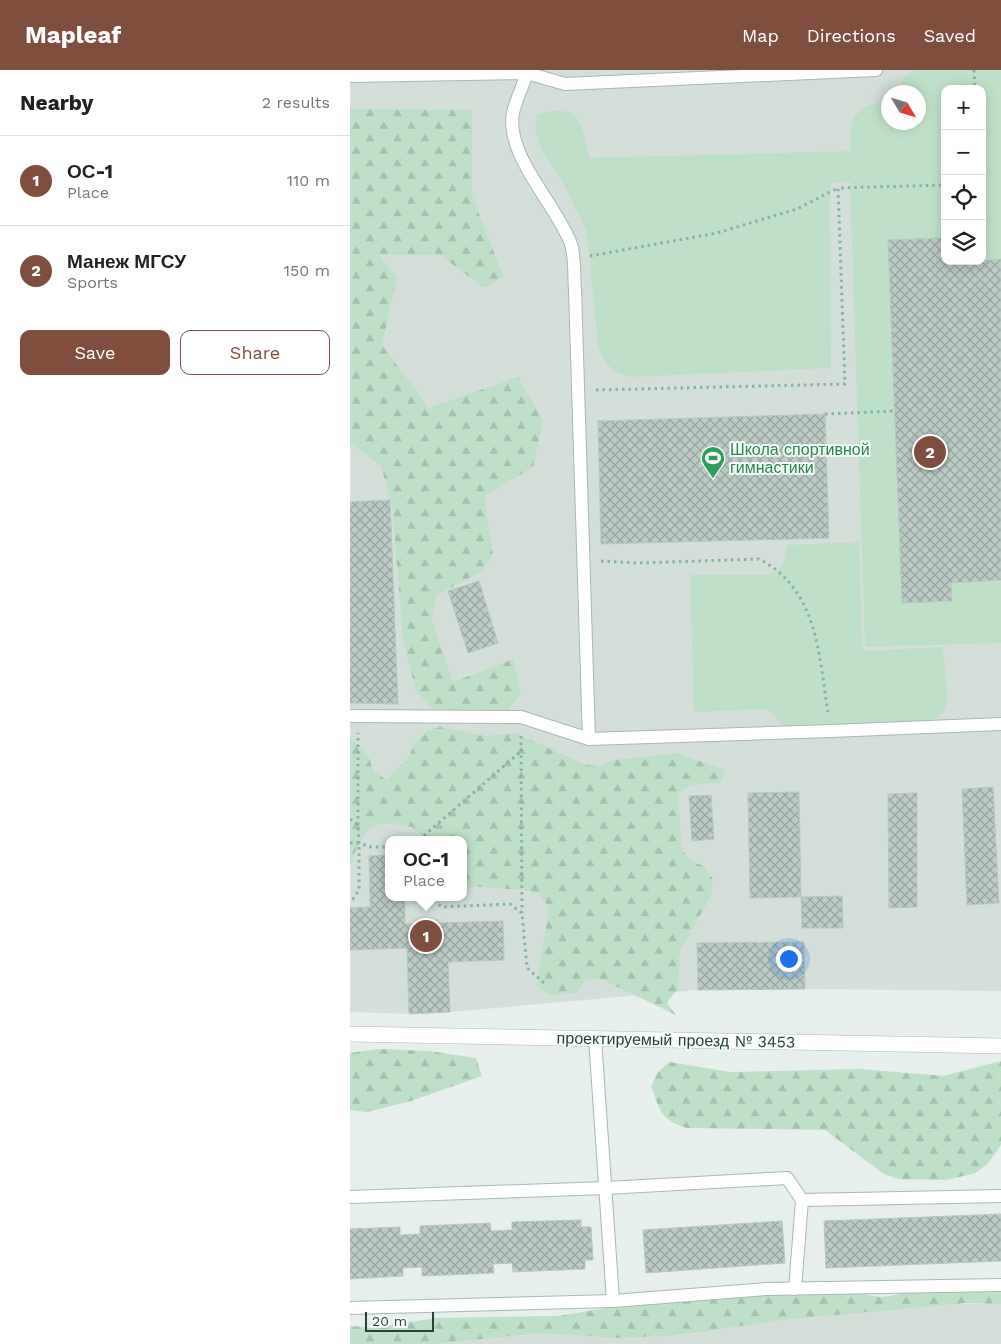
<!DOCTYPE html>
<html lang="en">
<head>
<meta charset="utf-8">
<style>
	:root { --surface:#fff; --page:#f6f6f6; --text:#202124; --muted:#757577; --line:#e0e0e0; --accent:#7f4e3f }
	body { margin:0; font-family:"Work Sans",sans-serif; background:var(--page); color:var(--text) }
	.controls { position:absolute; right:15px; top:15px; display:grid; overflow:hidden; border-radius:10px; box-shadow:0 2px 12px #0003 }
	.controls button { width:45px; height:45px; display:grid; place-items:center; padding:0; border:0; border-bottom:1px solid var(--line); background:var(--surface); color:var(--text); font:25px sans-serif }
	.compass { position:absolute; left:531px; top:15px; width:45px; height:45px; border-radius:50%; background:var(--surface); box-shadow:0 2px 12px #0003; rotate:128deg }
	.scale { position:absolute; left:15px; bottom:12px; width:69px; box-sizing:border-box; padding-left:5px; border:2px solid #24423a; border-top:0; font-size:14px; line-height:18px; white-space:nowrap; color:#24423a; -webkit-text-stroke:4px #f7fbf9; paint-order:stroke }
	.you { position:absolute; left:438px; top:888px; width:18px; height:18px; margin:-12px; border:4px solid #fff; border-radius:50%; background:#1a73e8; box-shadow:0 0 0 8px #1a73e833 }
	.badge { display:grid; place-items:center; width:32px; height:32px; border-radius:50%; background:var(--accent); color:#fff; font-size:16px; font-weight:700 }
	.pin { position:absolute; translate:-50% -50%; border:2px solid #fff; box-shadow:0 1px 5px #0006 }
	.popup { position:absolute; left:35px; top:766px; width:82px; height:65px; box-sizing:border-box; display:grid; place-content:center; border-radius:10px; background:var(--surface); filter:drop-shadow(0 1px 4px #0005); font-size:16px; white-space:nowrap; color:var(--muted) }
	.popup b { font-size:19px; color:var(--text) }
	.popup::after { content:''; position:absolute; left:50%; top:100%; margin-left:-10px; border:10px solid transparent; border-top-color:var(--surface) }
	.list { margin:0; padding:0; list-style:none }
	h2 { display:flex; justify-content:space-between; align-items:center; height:65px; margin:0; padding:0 20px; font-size:21px }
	h2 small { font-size:16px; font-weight:400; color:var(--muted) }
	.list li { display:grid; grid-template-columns:32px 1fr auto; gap:15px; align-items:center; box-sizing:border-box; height:90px; padding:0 20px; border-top:1px solid var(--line) }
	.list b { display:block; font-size:19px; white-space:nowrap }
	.list p { margin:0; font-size:16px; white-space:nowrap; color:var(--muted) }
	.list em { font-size:16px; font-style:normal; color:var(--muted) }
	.actions { display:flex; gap:10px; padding:15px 20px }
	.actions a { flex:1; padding:11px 0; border:1px solid var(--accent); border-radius:10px; text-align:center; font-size:18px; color:var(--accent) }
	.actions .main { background:var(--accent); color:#fff }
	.icon { flex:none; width:28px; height:28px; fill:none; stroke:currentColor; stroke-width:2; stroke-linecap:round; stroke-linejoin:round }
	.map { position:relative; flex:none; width:651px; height:1274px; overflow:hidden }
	header { display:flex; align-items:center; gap:30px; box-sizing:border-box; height:70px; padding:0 25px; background:var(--accent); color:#fff }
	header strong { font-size:24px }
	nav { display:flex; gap:28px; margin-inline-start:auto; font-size:18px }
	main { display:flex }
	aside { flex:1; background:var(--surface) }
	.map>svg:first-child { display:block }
	.built { fill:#d4dfda; fill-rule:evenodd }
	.grass { fill:#bfe0c8; fill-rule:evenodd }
	.forest { fill:url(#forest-firs) }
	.building { fill:url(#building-cross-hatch); stroke:#b8c9c2 }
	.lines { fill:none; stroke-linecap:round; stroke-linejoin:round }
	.service-casing { stroke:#a8b8b2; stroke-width:14 }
	.minor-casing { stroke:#a8b8b2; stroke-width:16 }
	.path { stroke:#86b3a5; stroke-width:3; stroke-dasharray:2.5 4; stroke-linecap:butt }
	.service { stroke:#fff; stroke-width:12 }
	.minor { stroke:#fff; stroke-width:15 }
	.labels { text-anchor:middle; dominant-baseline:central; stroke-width:4; stroke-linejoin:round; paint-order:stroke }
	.leisure-label { font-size:16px; fill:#27864d; stroke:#f7fbf9; text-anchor:start }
	.street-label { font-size:16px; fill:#24423a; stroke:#f7fbf9 }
</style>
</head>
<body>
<header>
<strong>Mapleaf</strong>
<nav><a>Map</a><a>Directions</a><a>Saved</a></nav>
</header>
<main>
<aside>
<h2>Nearby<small>2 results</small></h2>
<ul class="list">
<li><span class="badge">1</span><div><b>ОС-1</b><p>Place</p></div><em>110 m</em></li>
<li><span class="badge">2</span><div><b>Манеж МГСУ</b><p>Sports</p></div><em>150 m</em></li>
</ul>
<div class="actions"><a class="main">Save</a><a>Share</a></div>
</aside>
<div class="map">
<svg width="651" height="1274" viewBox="0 0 651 1274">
	<defs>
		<pattern id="forest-firs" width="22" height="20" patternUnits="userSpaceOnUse" patternTransform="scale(1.25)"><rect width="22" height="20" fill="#bfe0c8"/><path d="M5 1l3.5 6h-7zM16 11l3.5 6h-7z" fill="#a4c1ad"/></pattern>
		<pattern id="building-cross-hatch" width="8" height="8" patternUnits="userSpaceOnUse" patternTransform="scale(1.25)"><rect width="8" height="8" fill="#bbcac4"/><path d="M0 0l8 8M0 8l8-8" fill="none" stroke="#98a6a0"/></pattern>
	</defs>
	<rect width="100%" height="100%" fill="#e6efeb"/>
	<g class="built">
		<path d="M0 0H651V921L455 919 348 920 100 942 59 944 0 942ZM595 19H632V191H595ZM538 22H568V52H538ZM38 770H114V827H38Z"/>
		<path d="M651 1233V1274H0L336 1241Z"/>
	</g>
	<g class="grass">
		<path d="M565 0H651V573L515 577 500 112 480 113 481 298 281 307C261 302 255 295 248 276L237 162 211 109 191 79 185 59 187 45C232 31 230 53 240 88L501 81C501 74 500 67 501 60 503 39 519 33 538 32V52H568V22H551C551 12 556 4 565 0ZM595 19H632V191H595Z"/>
		<path d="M509 472 513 581 593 577C594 592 600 630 594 641 590 648 585 650 578 652L433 657 418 639 344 642 340 505H415C433 502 435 491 437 475Z"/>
	</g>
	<g class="forest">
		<path d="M0 39 122 40V125L153 206 134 218 90 185H29L47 208 32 275 79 338 168 307 193 350 183 397 134 426 143 486 129 503 86 525 82 551 103 612 163 589 171 625 157 640 90 646 66 621 53 569 42 434 31 396 0 372Z"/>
		<path d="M90 657 135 666 166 663 236 695 250 696 264 690 327 683 375 700 370 713 341 715 328 723 332 781 342 791 355 797 363 809 361 826 330 881 328 918 317 933 326 945 249 908 235 910 227 923 198 925 187 915 199 838 189 824 175 820 114 816V770H78L62 757 34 753 19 758 9 773 0 794V667L19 688 24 702 37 710 59 686 65 672 77 661Z"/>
		<path d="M28 979 79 981 126 988 132 1006 61 1031 17 1042 0 1040V983Z"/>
		<path d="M651 991V1075L637 1095 625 1103 597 1110 548 1109 534 1104 475 1060 337 1058C310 1050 310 1040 301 1016L308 1002 319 992 381 1002 511 999 593 1006Z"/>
		<path d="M426 1213 532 1227 578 1220 651 1221V1234L617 1233 430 1250 343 1263 312 1266 268 1268 190 1263 83 1274H0V1256L26 1258 85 1248 209 1246 382 1216Z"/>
	</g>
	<g class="building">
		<path d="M592 168 593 191H632L651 189V510L601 513 602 531 552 533 538 170Z"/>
		<path d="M475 344 479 468 251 474 248 351Z"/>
		<path d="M40 430 48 634 0 633V432Z"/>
		<path d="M129 511 148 573 118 583 98 521Z"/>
		<path d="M643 717 649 833 617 835 612 719Z"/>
		<path d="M449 722 451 827 400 828 398 723Z"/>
		<path d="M567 723V837L539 838 538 724Z"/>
		<path d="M361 725 364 769 342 771 339 726Z"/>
		<path d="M38 785V827H55V854L153 851 154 890 98 892 100 942 59 944 57 878 0 880V838L20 837 19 786Z"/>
		<path d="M492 826 493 858H452L451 827Z"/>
		<path d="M454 872 455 919 348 920 347 873Z"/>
		<path d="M651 1144V1191L476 1198 474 1151Z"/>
		<path d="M231 1150V1157H241L243 1190H235V1199L163 1202 162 1193 143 1194 144 1203 72 1206V1197L53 1198V1206L0 1209V1159L50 1157V1165L70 1164V1156L140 1153 141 1161 162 1160V1152Z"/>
		<path d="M432 1151 435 1193 296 1203 293 1160Z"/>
	</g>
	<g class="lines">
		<g class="service-casing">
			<g id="service">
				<path d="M177 0V3L215 14 526 0"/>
				<path d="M0 6 177 3C173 16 166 29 163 43 155 85 206 134 221 174 225 186 224 207 225 220L239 669"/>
				<path d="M0 646 171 647 239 669 481 661 651 654"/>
				<path d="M245 968 263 1231"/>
				<path d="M0 1127 256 1118 437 1108 452 1130 445 1219"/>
				<path d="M452 1130 651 1126"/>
				<path d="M0 1238 263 1231 416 1219 651 1215"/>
			</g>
		</g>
		<g class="minor-casing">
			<path id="minor" d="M0 964 651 976"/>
		</g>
		<g class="path">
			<path d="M624 0 625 19"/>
			<path d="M240 186 367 163 447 139 488 118"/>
			<path d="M246 320 495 314 488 118 595 115"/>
			<path d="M475 344 545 341"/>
			<path d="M251 491 288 493 409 489C468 519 469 586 478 643"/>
			<path d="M171 666 172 843"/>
			<path d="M0 749 8 755 9 773 21 777H38"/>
			<path d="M8 755V663"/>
			<path d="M69 770 170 682"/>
			<path d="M0 773H9V820L3 829 0 830"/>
			<path d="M78 827 92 837 160 834 172 843 177 898 194 913"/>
		</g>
		<use href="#service" class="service"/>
		<use href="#minor" class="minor"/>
	</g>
	<defs>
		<g id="stadium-pin" transform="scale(1.25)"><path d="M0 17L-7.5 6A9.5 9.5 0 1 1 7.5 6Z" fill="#2e9e5b" stroke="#f7fbf9"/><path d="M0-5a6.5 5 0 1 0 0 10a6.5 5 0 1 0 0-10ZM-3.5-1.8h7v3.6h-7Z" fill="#fff"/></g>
	</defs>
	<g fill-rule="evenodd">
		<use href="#stadium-pin" x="363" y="388"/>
	</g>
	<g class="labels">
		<g class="leisure-label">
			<text x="380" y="379">Школа спортивной<tspan x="380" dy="18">гимнастики</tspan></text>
		</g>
		<g class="street-label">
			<text transform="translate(326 970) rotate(1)">проектируемый проезд № 3453</text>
		</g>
	</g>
</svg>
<div class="controls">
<button>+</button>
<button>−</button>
<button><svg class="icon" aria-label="locate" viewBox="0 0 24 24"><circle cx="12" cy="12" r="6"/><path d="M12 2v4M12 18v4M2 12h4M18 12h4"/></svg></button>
<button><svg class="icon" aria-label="layers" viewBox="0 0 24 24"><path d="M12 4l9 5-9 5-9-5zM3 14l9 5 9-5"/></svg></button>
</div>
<svg class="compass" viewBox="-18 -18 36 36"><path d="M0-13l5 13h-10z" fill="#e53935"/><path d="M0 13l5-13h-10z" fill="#757577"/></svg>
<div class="scale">20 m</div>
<div class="you"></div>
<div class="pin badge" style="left:76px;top:866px">1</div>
<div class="popup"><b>ОС-1</b>Place</div>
<div class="pin badge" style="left:580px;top:382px">2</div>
</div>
</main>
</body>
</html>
